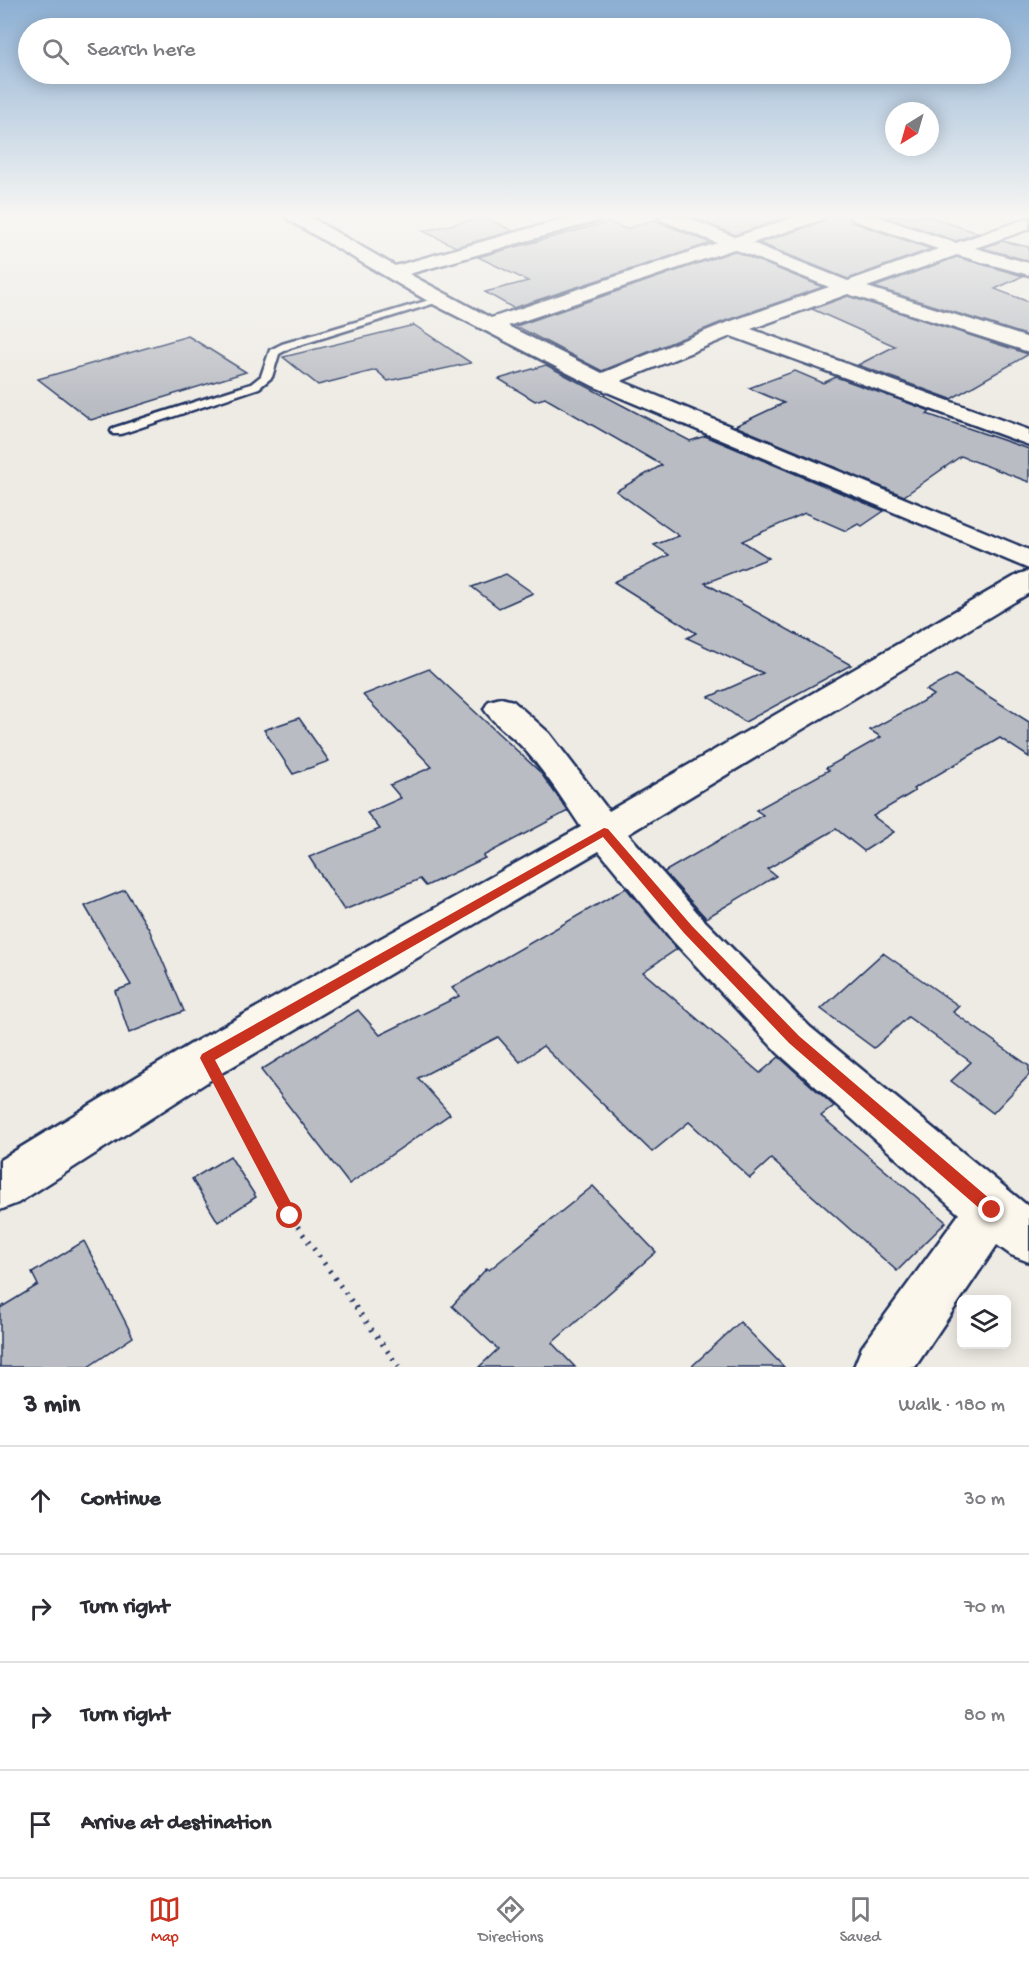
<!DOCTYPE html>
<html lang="en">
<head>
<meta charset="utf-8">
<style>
	:root { --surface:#fff; --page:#f2f2f3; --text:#2b2b33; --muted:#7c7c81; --line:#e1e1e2; --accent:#c8321e }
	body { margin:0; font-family:"Gochi Hand",sans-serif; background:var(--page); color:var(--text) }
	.controls { position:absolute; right:18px; bottom:18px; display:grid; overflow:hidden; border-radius:9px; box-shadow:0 3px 15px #0003 }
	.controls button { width:54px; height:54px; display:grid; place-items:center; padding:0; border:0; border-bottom:2px solid var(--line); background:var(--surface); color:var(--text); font:30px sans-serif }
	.compass { position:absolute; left:885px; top:102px; width:54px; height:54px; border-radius:50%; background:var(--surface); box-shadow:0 3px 15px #0003; rotate:217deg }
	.stop { position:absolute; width:18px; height:18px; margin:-14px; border:4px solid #c8321e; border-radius:50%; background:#fff }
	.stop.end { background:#c8321e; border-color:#fff; box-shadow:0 2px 6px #0008 }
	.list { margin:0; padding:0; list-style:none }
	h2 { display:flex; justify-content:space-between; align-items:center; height:78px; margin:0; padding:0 24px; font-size:26px }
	h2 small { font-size:20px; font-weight:400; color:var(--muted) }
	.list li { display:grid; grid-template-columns:39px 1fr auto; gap:18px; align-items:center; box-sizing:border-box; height:108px; padding:0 24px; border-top:2px solid var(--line) }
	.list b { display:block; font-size:22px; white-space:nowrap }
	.list em { font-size:20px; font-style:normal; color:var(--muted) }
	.icon { flex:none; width:33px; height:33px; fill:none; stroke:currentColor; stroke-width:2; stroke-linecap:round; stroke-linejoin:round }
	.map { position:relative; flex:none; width:1029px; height:1367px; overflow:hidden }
	.search { position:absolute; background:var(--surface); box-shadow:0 3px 15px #0003; left:18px; right:18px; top:18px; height:66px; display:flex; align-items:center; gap:15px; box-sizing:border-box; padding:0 21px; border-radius:33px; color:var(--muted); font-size:22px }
	.sheet { height:510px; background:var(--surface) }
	nav { display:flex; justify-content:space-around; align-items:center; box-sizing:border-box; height:84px; border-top:2px solid var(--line); background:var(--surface); font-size:16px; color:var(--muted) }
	nav a { display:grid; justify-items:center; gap:3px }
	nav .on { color:var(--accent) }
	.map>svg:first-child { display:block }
	.building { fill:#b9bcc3; stroke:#1b2f5e; stroke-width:1.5 }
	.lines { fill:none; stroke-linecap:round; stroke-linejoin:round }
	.lane-casing { stroke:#1b2f5e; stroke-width:5 }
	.street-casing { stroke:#1b2f5e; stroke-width:5 }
	.path { stroke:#1b2f5e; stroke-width:5; stroke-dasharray:2 7; stroke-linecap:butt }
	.lane { fill:#fbf7ec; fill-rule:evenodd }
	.street { fill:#fbf7ec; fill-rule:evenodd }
	.route { fill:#c8321e }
</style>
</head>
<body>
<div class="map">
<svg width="1029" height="1367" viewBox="0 0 1029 1367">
	<rect width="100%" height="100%" fill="#eeebe4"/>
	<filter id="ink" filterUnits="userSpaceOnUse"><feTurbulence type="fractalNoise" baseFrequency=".0167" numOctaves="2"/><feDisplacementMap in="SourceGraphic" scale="12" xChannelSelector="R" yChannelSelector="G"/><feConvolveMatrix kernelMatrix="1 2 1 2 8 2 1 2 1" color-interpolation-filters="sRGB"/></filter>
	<g filter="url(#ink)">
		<g class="building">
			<path d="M698 216H791L735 235 692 217Z"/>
			<path d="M826 216H848L852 222 931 249 848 279 759 243 822 222Z"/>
			<path d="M883 216H927L978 233 956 241Z"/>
			<path d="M484 217 513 231 456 247 423 231Z"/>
			<path d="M654 220 711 243 513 308 485 292 528 281 478 257 609 222 626 229Z"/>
			<path d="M1002 241 1029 247V261L982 248Z"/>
			<path d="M734 251 823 287 722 322 602 371 516 326Z"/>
			<path d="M957 257 1023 276 995 289 1029 302V336L874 287Z"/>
			<path d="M848 296 1028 354H1029L951 399 858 365 895 346 812 309Z"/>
			<path d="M414 325 471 363 388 381 376 370 318 385 283 357Z"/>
			<path d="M188 336 246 372 91 420 38 379Z"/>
			<path d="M546 365 690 441 705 436 710 438 884 511 862 526 858 524 846 531 805 513 742 541 769 558 705 583 851 665 745 722 709 697 763 673 687 638 696 633 614 582 669 555 654 545 679 536 616 491 662 465 545 398 535 401 499 379Z"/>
			<path d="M795 371 823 383 836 377 931 411 927 414 1029 449V482L961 456 904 496 735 426 784 403 749 388Z"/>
			<path d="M506 574 533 593 499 608 472 587Z"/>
			<path d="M429 669 540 772 568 811 483 856 485 858 426 886 420 879 344 910 309 857 380 829 367 813 401 798 390 785 432 767 363 695Z"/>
			<path d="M955 675 1029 722V757L1000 738 913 789 915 791 873 816 894 832 864 851 836 829 767 869 776 876 706 918 664 872 763 815 756 810 829 770 826 768 881 737 870 730 934 695 926 690Z"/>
			<path d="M299 718 329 761 293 774 264 730Z"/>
			<path d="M626 888 677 949 643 972 760 1073 779 1057 834 1106 821 1116 946 1222 897 1271 771 1159 750 1178 689 1122 652 1152 543 1046 520 1062 498 1037 418 1078 450 1114 349 1184 261 1070 358 1010 380 1035 459 996 452 988Z"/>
			<path d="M125 890 149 929 184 1011 129 1033 115 991 131 985 85 906Z"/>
			<path d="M883 953 959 1006 953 1012 1029 1066V1075L993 1113 951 1081 971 1062 908 1017 874 1048 821 1009Z"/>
			<path d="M230 1156 256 1197 218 1222 192 1179Z"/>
			<path d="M593 1186 656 1252 552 1343 575 1367H479L498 1349 452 1306 487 1268 489 1270Z"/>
			<path d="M84 1241 133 1337 88 1367H0V1308L38 1285 32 1273Z"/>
			<path d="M740 1322 784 1367H691Z"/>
		</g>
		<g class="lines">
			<g class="lane-casing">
				<path id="lane" d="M436 298 445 300 290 348 279 354 272 377 259 388 121 434H113L111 431 113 428 251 384 261 376 270 350 282 344Z"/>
			</g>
			<g class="street-casing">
				<g id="street">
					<path d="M286 216H308L395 266 574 216H603L600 220 409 274 491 318 717 243 661 220 658 216H683L735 237 798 216H824L821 220 752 243 848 281 938 249 853 220 850 216H876L956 243 1029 218V229L975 248 1029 263V275L957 255 867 287 1029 338V352L848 294 751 329 1029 430V445L731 336 621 381 1029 550V569L593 386 433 304 289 220ZM734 249 829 287 723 324 602 373 508 326Z"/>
					<path d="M1029 571V593L628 834 703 919 810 1027 1029 1207V1262L1011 1255 997 1245 915 1367H854L862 1347 959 1214 778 1053 673 941 599 851 223 1072 18 1203 0 1210V1160L191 1044 581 827C564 801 547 775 527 752 514 736 495 726 484 709L489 701 501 698 513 701 549 733 609 811 1019 574Z"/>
				</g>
			</g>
			<path class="path" d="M225 1092 290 1216 399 1367"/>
			<use href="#lane" class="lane"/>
			<use href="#street" class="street"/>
		</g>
	</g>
	<linearGradient id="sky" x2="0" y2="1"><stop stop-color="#8cafd3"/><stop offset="0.53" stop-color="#f7f6f3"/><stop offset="1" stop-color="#f7f6f3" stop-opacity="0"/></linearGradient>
	<rect width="1029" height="407" fill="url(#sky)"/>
	<path class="route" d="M604 828 608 829 692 926 799 1036 997 1205 1000 1210 997 1215 992 1217 987 1215 789 1043 684 933 603 837 215 1060 298 1216 295 1221 290 1223 285 1221 202 1062 200 1058 202 1054Z"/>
</svg>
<div class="controls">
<button><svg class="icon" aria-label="layers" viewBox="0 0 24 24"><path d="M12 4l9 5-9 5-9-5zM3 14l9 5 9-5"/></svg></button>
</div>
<svg class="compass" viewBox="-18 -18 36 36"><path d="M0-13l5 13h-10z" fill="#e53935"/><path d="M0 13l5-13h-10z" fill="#7c7c81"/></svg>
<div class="stop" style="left:290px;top:1216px"></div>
<div class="stop end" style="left:992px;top:1210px"></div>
<div class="search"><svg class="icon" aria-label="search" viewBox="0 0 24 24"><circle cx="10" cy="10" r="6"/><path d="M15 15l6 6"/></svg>Search here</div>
</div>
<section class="sheet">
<h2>3 min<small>Walk · 180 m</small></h2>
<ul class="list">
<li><svg class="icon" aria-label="ahead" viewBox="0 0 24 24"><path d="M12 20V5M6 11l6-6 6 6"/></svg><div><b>Continue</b></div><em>30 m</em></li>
<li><svg class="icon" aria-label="right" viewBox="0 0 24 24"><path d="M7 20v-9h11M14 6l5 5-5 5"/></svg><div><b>Turn right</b></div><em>70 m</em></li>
<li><svg class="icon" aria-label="right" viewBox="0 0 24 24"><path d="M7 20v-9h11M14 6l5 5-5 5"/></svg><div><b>Turn right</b></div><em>80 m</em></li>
<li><svg class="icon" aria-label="arrive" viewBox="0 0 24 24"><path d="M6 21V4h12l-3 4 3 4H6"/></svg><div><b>Arrive at destination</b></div></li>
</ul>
</section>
<nav>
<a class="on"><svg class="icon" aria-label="map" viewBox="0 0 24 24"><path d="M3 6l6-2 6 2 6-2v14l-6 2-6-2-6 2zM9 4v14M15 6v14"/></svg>Map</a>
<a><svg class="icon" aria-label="directions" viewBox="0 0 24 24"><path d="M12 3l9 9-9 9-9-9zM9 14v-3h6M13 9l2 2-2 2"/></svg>Directions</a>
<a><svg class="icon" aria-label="saved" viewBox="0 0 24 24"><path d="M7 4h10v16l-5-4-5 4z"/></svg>Saved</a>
</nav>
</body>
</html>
